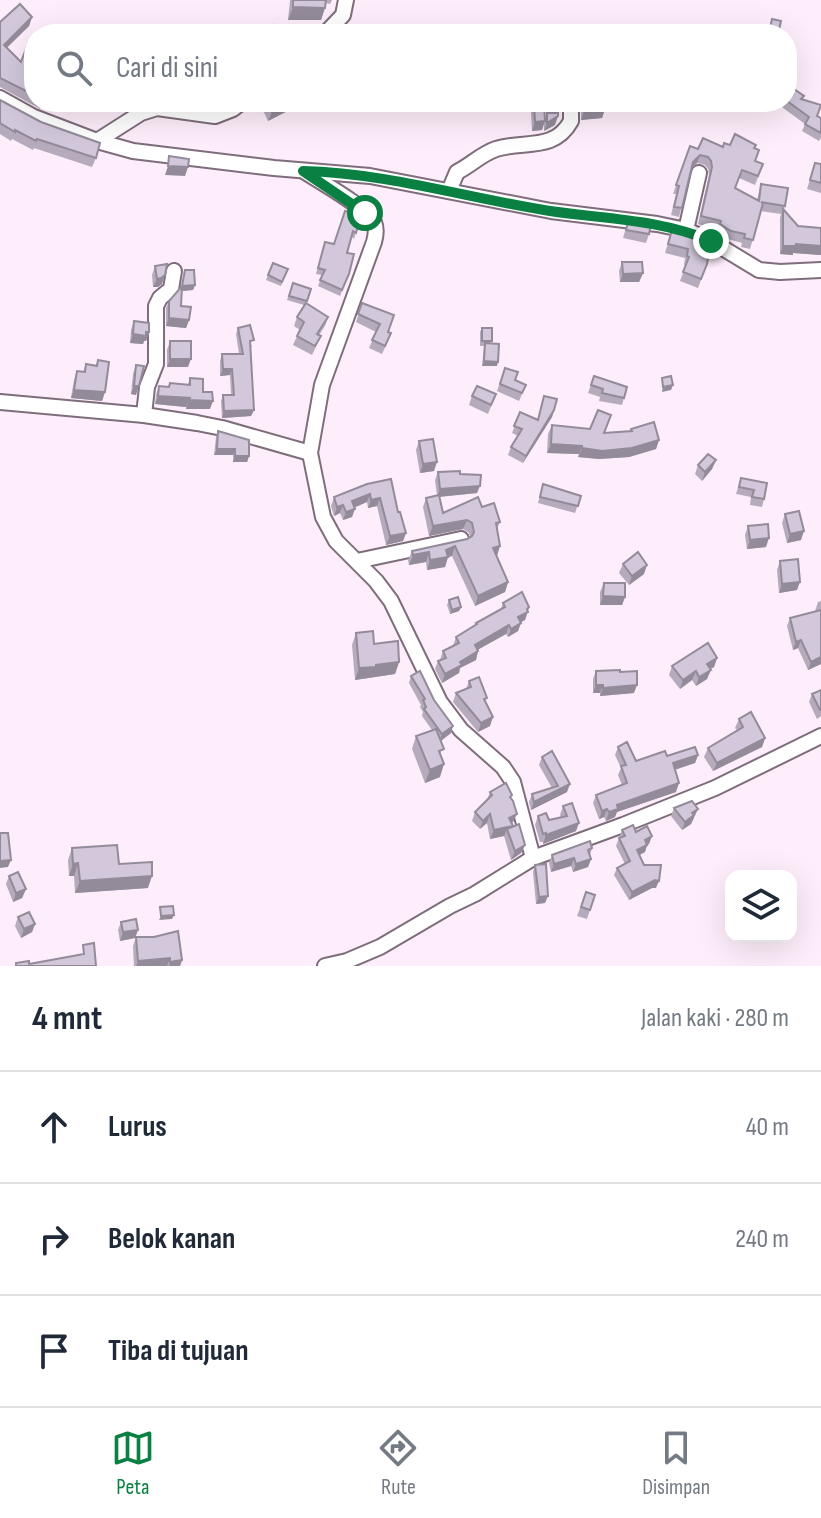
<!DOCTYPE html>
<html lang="id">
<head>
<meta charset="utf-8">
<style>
	:root { --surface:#fff; --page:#f2f2f3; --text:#1f2937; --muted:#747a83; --line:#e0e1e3; --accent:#0b8043 }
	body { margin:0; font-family:"Sofia Sans Condensed",sans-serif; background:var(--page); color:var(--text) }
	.controls { position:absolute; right:24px; bottom:24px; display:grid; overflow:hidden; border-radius:16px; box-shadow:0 8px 32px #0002 }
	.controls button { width:72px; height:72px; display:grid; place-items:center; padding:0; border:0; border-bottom:2px solid var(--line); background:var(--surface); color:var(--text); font:40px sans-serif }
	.stop { position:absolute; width:24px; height:24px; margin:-18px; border:6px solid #0b8043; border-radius:50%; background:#fff }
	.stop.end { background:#0b8043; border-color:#fff; box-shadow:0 2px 8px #0008 }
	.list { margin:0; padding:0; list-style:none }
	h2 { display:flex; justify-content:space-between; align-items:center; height:104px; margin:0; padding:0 32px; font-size:34px }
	h2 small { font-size:26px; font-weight:400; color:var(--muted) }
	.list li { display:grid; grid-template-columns:52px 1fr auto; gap:24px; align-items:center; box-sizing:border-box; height:112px; padding:0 32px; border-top:2px solid var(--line) }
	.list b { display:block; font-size:30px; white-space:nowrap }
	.list em { font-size:26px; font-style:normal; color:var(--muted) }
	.icon { flex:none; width:44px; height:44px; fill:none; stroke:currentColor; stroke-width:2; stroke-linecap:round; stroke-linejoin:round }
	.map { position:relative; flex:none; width:821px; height:966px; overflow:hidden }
	.search { position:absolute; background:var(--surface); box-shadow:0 8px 32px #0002; left:24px; right:24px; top:24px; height:88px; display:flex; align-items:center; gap:20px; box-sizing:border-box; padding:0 28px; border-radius:32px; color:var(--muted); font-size:30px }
	.sheet { height:440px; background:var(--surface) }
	nav { display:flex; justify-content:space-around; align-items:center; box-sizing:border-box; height:112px; border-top:2px solid var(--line); background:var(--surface); font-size:22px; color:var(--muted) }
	nav a { display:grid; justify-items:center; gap:4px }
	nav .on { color:var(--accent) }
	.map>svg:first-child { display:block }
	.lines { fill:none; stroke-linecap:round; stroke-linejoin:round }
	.minor-casing { stroke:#7e6d7b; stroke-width:18 }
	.minor { stroke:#fff; stroke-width:14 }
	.wall { fill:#b5abbc }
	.shaded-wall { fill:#938b99 }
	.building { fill:#d2c7db; stroke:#938b99; stroke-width:2 }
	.route { stroke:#0b8043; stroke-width:10 }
</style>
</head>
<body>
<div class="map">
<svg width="821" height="966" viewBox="0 0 821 966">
	<rect width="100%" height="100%" fill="#feedfa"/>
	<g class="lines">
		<g class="minor-casing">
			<g id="minor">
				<path d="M325 34 343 15 346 0"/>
				<path d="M0 98 34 117 97 141 133 151 274 168 370 176 551 211 657 224 686 230 711 241 759 270 780 272 821 270"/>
				<path d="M97 141 141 113 157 108 215 116 233 109 242 102"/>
				<path d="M304 171C320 182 365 206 374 222 377 229 376 235 374 242L322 385 310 453 323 517 336 541 376 581 391 601 440 702 461 730 503 767 513 782 533 858"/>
				<path d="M449 191 457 172C470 166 481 154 496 149 524 140 554 152 571 121V102"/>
				<path d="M686 230 699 173"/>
				<path d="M0 402 144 415 197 423 222 428 310 453"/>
				<path d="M144 415 147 387 156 364V306L160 298 171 289 174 271"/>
				<path d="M357 561 461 539"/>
				<path d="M325 966 347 961 380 947 450 906 475 894 533 858 623 825 715 788 821 736"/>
			</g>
		</g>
		<use href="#minor" class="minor"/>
	</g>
	<g class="wall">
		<path d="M290 0H332L330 4 326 3 321 20H288Z"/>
		<path d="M32 17 29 26 7 48 21 62 34 46V102H43L40 109 0 87V22Z"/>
		<path d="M772 19 779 30 778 34 768 33Z"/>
		<path d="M787 95 804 96 802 100 817 116 821 118V138L819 141 802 131 805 124 775 102H787Z"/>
		<path d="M0 100 96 158 92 167 34 148 33 150 12 139 11 141 0 134Z"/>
		<path d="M250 102H305L268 121 262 108 247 110Z"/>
		<path d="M580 102H604L605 109 602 118 581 120V111L584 103 581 105Z"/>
		<path d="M534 104 545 120 547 113 555 125 544 131V123L542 130 532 131 531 113Z"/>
		<path d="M730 145 755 149V161L763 164 755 185 739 178 735 188 757 200 761 184 785 206 784 210 798 226 821 228V255L793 253V255L780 254V218L781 214 761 211 750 249 741 247 742 243 728 239 717 233V230L698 224 709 175 708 169 705 165 697 163 691 169 679 217 671 215 676 194H673L690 146 698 149 723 147Z"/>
		<path d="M815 163 821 164V193L807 189Z"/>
		<path d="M361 215 354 239 352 237 347 253 349 274 340 296 318 286 322 275 316 274 323 247 325 242 334 244Z"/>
		<path d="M628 221 649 234 646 243 623 238Z"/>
		<path d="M672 230 707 264 698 288 680 281 686 265H684L685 258 665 253Z"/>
		<path d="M622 262 643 273 639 282H620L619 271Z"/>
		<path d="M273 263 288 269 281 286 266 280Z"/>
		<path d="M155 266 162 284 158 287H153L152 275Z"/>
		<path d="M185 270 195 285 193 290 182 291 181 306 189 320 186 328 166 326V308L169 301 182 287Z"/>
		<path d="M293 283 311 289 306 304 328 317 325 326 319 335 321 336 312 355 293 345 300 330 294 326 297 317 304 305 287 300Z"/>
		<path d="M362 303 388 332V341L382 354 369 348 376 332 356 322Z"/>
		<path d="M134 321 149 332 146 341H144L143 344 130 343 131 330Z"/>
		<path d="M238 328 252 346 251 347 254 410 251 416 222 418 221 401 223 395H231L230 375 220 376V361L222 354H239L236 334Z"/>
		<path d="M482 328 491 343 497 366H482L484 346H480V332Z"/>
		<path d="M170 341 188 367H167V350Z"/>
		<path d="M98 360 105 392 102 401 71 398 74 380 77 371 83 372 86 364 96 365Z"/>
		<path d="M136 365V395L131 394 133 374Z"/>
		<path d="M505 368 515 380 526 385 519 401 497 391Z"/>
		<path d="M594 376 624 398 622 405 599 401 600 397 588 393Z"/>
		<path d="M190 378 203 392 210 409H186V407L155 404 156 395 159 386 168 387 170 383 188 384Z"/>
		<path d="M496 394 488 414 469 405 472 396Z"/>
		<path d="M544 396 554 410 552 417 523 463 508 455 511 447 518 436 512 433 520 412 538 419Z"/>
		<path d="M552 425 604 433 630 432 631 429 659 440 656 449 629 457 599 459 578 457 579 454 547 453 548 434Z"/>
		<path d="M218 431 249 456 247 462H233V455H214L216 437Z"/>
		<path d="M419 441 434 471 420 473 416 450Z"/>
		<path d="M716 460 712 469 702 481 695 474 698 465Z"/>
		<path d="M438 472 460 474 477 493 439 497 443 513 482 507 500 522 497 529 496 556 508 582 505 592 475 606 452 556 448 557 445 567 427 570 426 562 409 565 408 560 412 551 467 539 470 537 469 533 463 529 429 536 423 507 426 498 437 495 435 480Z"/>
		<path d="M741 478 764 499 762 507 750 505 751 497 736 494Z"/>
		<path d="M367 484 398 512 406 533 403 541 386 545 377 506 368 508 367 502 354 507 352 517 343 520 340 513 334 516 331 506 334 497Z"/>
		<path d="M543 484 581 496 575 513 538 503Z"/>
		<path d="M785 514 801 540 787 543 782 523Z"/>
		<path d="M748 526 766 547 747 549 745 535Z"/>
		<path d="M780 561 797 590 779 593 777 570Z"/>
		<path d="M623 564 644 574 629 585 619 573Z"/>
		<path d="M604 583 625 597 622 605H600V592Z"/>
		<path d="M449 600 461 607 459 611 450 614 447 605Z"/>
		<path d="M821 601V664L808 670 798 648 793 650 787 626 790 618 815 611 818 602Z"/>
		<path d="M503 603 528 611 525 620 521 622 518 631 508 637 506 634 477 650 478 651 476 660 460 668 459 673 442 683 435 669 438 661 440 660 443 651 453 646 456 637 475 626 476 623 501 609Z"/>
		<path d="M356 633 374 644 399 662 395 674 355 680 352 645Z"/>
		<path d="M717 658 714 667 710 669 707 679 696 686 692 680 680 689 669 675 672 666Z"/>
		<path d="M596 671 620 672 634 693 600 696V693H593V679Z"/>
		<path d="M411 676 451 733 441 741 440 777 425 783 412 749 416 736 432 730 422 716 423 712 420 707 421 705 409 683Z"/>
		<path d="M469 681 487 698 485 701 490 726 478 732 453 702 456 693 466 689Z"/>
		<path d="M821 690V716L817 719 809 702 812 694Z"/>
		<path d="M739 719 765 738 762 747 713 771 704 757 708 748 737 730 735 728Z"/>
		<path d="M618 747 636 761 667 756 698 755 695 763 675 770 676 792 617 812 615 817 606 821 604 817 599 819 593 803 596 795 622 785 618 775 621 768 615 755Z"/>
		<path d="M542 757 567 792 531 810 529 802 532 794 552 788 539 765Z"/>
		<path d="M490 792 511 798 513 822 512 823 525 845 521 853 511 860 504 836 490 839 487 823 480 829 472 821 475 812 487 800Z"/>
		<path d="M563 806 576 831 543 844V842H540L535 825 538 816 549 820 561 817 560 815Z"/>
		<path d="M674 808 694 818 691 824 682 830 671 816Z"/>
		<path d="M622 830 636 832 649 844 647 845 645 852 639 855 656 888H652L629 900 614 875 617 868 625 864 616 846Z"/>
		<path d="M72 848 119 864 148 888 75 893 74 876H69L68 860Z"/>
		<path d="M592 848 590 855 591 859 588 867 573 872 571 866 551 872 549 863 552 855Z"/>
		<path d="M535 865 545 903 536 904 533 872Z"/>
		<path d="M9 876 26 889 22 898 13 902 6 884Z"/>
		<path d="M586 892 595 895 587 919 577 916Z"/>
		<path d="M18 917 35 924 32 932 21 938 15 926Z"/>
		<path d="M121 922 138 930 135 938 120 941 118 930Z"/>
		<path d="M136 937 182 960 180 966H134L133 946Z"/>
	</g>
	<g class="shaded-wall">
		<path d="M293 7 325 8 321 20H288Z"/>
		<path d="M32 17 29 26 1 53 4 45Z"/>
		<path d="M250 102H264L262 108 247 110Z"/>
		<path d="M291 102H305L268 121 272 112Z"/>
		<path d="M605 109 602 118 581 120 584 111Z"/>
		<path d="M558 116 555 125 544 131 547 123Z"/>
		<path d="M545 121 542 130 532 131 535 122Z"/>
		<path d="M700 155 697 163 690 170 693 162Z"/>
		<path d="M168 166 188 167 185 176 165 175Z"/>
		<path d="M796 244 821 246V255L793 253V255L780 254 783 246Z"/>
		<path d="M643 273 639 282H620L623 274Z"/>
		<path d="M165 275 162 284 158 287H153L157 279Z"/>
		<path d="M195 285 193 290 181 291 182 286Z"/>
		<path d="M169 318 189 320 186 328 166 326Z"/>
		<path d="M146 332H149L146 341H144L143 344 130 343 133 334Z"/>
		<path d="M170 359H191L188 367H167Z"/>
		<path d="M484 361 498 362 497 366H482Z"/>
		<path d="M223 369H232L230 375 220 376Z"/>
		<path d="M673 385 671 390 662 392 663 387Z"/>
		<path d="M134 386H139L136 395 131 394Z"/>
		<path d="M74 390 105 392 102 401 71 398Z"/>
		<path d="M158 396 190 398 186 407 155 404Z"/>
		<path d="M189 400 213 401 210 409H186Z"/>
		<path d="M254 410 251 416 222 418 224 411Z"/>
		<path d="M554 410 552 417 523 463 526 456Z"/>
		<path d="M659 440 656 449 629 457 599 459 578 457 582 448Z"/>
		<path d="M551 444 582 446 579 454 547 453Z"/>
		<path d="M217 449H235L233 455H214Z"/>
		<path d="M235 456H249L247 462H233Z"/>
		<path d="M716 460 712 469 702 481 705 472Z"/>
		<path d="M437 462 434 471 420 473 423 464Z"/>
		<path d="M480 486 477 493 437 497 440 489Z"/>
		<path d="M370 494 367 502 349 510 352 501Z"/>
		<path d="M380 498 377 506 368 508 371 500Z"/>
		<path d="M343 505 340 513 334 516 337 507Z"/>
		<path d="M355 509 352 517 343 520 346 512Z"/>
		<path d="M467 520 463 529 429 536 433 526Z"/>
		<path d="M804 531 801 540 787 543 790 534Z"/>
		<path d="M406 533 403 541 386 545 390 536Z"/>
		<path d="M769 538 766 547 747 549 750 540Z"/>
		<path d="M455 546 452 556 448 557 445 567 427 570 430 560 446 550Z"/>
		<path d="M500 546 497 556 489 558 493 548Z"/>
		<path d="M429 552 426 562 409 565 413 555Z"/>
		<path d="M647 565 644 574 629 585 632 576Z"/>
		<path d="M508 582 505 592 475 606 478 596Z"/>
		<path d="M800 582 797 590 779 593 782 584Z"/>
		<path d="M603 596 625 597 622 605H600Z"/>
		<path d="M461 607 459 611 450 614 452 610Z"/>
		<path d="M529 607 525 620 515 625 518 617Z"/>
		<path d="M521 623 518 631 508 637 511 629Z"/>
		<path d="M509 625 506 634 472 653 475 645Z"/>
		<path d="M801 640 798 648 793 650 796 642Z"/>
		<path d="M478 651 476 660 460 668 459 673 442 683 445 674 460 662Z"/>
		<path d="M821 657V664L808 670 811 662Z"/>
		<path d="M717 658 714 667 703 673 707 664Z"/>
		<path d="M399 662 395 674 355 680 359 668 376 665Z"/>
		<path d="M711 670 707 679 696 686 699 677Z"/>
		<path d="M696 671 692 680 680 689 683 680Z"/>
		<path d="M596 685H603L600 693H593Z"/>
		<path d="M637 685 634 693 600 696 603 688Z"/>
		<path d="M493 717 490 726 478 732 481 723Z"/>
		<path d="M453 726 451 733 439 742 442 734Z"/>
		<path d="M765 738 762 747 713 771 717 763Z"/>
		<path d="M698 755 695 763 670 771 673 763Z"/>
		<path d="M444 764 440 777 425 783 430 770Z"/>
		<path d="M679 783 676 792 617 812 615 817 606 821 609 812 617 805Z"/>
		<path d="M570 784 567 792 531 810 534 802Z"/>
		<path d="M607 809 604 817 599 819 602 811Z"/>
		<path d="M698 809 691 824 682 830 685 822 692 813Z"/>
		<path d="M490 814 487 823 480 829 483 821Z"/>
		<path d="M517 814 513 822 506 827 509 818Z"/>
		<path d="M579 823 576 831 543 844 546 835Z"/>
		<path d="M513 826 507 829 504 836 490 839 494 830Z"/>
		<path d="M652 836 649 844 642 847 645 840Z"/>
		<path d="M525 845 521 853 511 860 515 851Z"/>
		<path d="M647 845 645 852 634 858 637 850Z"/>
		<path d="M574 858 571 866 551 872 554 864Z"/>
		<path d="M591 859 588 867 573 872 576 864Z"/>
		<path d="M11 860 8 867 0 868V861Z"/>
		<path d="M78 863 74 876H69L73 864Z"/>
		<path d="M152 876 148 888 75 893 80 881Z"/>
		<path d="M655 880 659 881 656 888H652L629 900 632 892Z"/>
		<path d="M26 889 22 898 13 902 16 893Z"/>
		<path d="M548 896 545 903 536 904 539 897Z"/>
		<path d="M174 915 172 919 159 920 161 916Z"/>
		<path d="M35 924 32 932 21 938 24 929Z"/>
		<path d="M138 930 135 938 120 941 123 932Z"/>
		<path d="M170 958 167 966H136L138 961Z"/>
		<path d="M182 960 180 966H169L170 962Z"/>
	</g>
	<g class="building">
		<path d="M293 0H326L325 8 293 7Z"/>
		<path d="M20 4 32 17 4 45 21 62 28 43 34 46V95L0 78V22Z"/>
		<path d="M772 19 781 21 779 30 770 29Z"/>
		<path d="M272 25 274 34H255L254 29Z"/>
		<path d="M794 89 804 96 801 99 821 105 817 116 821 118V133L805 124 809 117 787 101V95L789 96Z"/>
		<path d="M0 100 41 122 100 143 96 158 37 139 36 141 15 130V132L0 123Z"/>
		<path d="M266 102H291L272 112Z"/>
		<path d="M584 102H604L605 109 584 111Z"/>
		<path d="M544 103 545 121 535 122 534 104Z"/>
		<path d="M547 113H558V116L547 123Z"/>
		<path d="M735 134 756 145 754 148 759 150 755 161 763 164 758 176 742 170 735 188 759 201 761 184 788 188 785 206 761 202 763 203 753 240 744 238 745 234 731 231 720 224 721 221 701 216 712 167 711 161 708 157 700 155 693 162 682 208 674 207 679 186 676 185 690 146 698 149 703 138 723 147 724 143 730 145Z"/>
		<path d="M169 156 189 159 188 167 168 166Z"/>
		<path d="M815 163 821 164V183L810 180Z"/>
		<path d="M783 209 798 226 821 228V246L796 244V246H783Z"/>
		<path d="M345 211 361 215 356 233 353 231 347 253 354 254 349 274 342 290 320 280 325 270 318 268 325 242 334 244Z"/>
		<path d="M628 221 651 224 649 234 626 230Z"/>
		<path d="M672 230 711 242 707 264 701 279 683 272 689 257 687 256 688 249 668 244Z"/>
		<path d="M622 262H642L643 273 623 274Z"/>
		<path d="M273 263 288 269 282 282 268 275Z"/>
		<path d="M167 264 165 275 161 278 157 279 155 266Z"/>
		<path d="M185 270H194L195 285 182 286Z"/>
		<path d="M293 283 311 289 307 301 289 296Z"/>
		<path d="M182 286 181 306 191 307 189 320 169 318V301Z"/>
		<path d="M306 303 328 317 317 334 321 336 315 346 297 336 304 322 297 317Z"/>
		<path d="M362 303 394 315 388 332 391 333 385 346 372 340 380 324 358 314Z"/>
		<path d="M134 321 149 323V332H146V336L133 334Z"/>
		<path d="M250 325 254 340 250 341 254 410 224 411 223 395H234L232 369H223L222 354H243L238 328Z"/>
		<rect x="482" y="328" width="10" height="13"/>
		<rect x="170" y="341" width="21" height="18"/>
		<path d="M485 343 499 344 498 362 484 361Z"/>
		<path d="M98 360 109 362 105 392 74 390 77 371 85 372 86 364 97 366Z"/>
		<path d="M136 365 144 366 139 386H134Z"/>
		<path d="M505 368 518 372 515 380 526 385 522 393 500 384Z"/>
		<path d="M594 376 627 387 624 398 602 393 603 389 591 385Z"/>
		<path d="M671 376 673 385 663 387 662 378Z"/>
		<path d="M190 378 203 379V392H212L213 401 189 400 190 398 158 396 159 386 169 387 170 383 190 385Z"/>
		<path d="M477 386 496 394 491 405 472 396Z"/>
		<path d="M544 396 557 399 554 410 526 456 511 447 522 429 514 426 520 412 538 420Z"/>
		<path d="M598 410 611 415 604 433 632 431 631 429 654 422 659 440 632 448 602 451 582 448V446L551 444 552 425 590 429Z"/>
		<path d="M218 431 249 440V456H235V449H217Z"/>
		<path d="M433 439 437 462 423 464 419 441Z"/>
		<path d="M708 454 716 460 705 472 698 465Z"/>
		<path d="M460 471V474L481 475 480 486 440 489 438 472Z"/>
		<path d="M741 478 767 483 764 499 752 497 754 490 739 487Z"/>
		<path d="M391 479 398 512H400L406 533 390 536 380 498 371 500 370 494 352 501 355 509 346 512 343 505 337 507 334 497 367 484Z"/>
		<path d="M543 484 581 496 578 506 540 497Z"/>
		<path d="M439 495 443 513 478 497 482 507 494 503 500 522 496 523 500 546 493 548 508 582 478 596 455 546 446 550 448 557 430 560 429 552 413 555 412 551 467 539 472 536 474 532 472 523 467 520 433 526 426 498Z"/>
		<path d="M799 511 804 531 790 534 785 514Z"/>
		<path d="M768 524 769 538 750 540 748 526Z"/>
		<path d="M638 552 647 565 632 576 623 564Z"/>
		<path d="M798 559 800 582 782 584 780 561Z"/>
		<path d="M604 583H625V597L603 596Z"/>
		<path d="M522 592 529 607 527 609 528 612 518 617 521 623 511 629 509 625 475 645 478 651 460 662 462 665 445 674 438 661 446 658 443 651 459 643 456 637 477 624 476 623 505 607 503 603Z"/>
		<path d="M458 597 461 607 452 610 449 600Z"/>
		<path d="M821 610V657L811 662 801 640 796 642 790 618Z"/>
		<path d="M373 631 374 644 398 641 399 662 376 665V667L359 668 356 633Z"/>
		<path d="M708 643 717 658 707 664 711 670 699 677 696 671 683 680 672 666Z"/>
		<path d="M620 670V672L637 671V685L603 688V685H596V671Z"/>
		<path d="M420 671 434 700 453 726 442 734 424 709 426 707 423 700 425 699 411 676Z"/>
		<path d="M479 677 487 698 484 699 493 717 481 723 456 693 471 687 469 681Z"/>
		<path d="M821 690V710H820L812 694Z"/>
		<path d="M751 712 765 738 717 763 708 748 743 727 739 719Z"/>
		<path d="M436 729 444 749 439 751 444 764 430 770 416 736Z"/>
		<path d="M627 742 636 761 665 751 667 756 695 747 698 755 673 763 679 783 617 805 618 809 609 812 607 809 602 811 596 795 627 783 621 766 626 765 618 747Z"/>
		<path d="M552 751 570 784 534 802 532 794 558 786 542 757Z"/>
		<path d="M506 783 512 795 510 797 513 801 517 814 509 818 513 826 494 830 490 814 483 821 475 812 492 795 490 792Z"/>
		<path d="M692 801 698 809 692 813 694 815 685 822 674 808Z"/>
		<path d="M572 803 579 823 546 835V833L543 834 538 816 546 813 549 820 567 816 563 806Z"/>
		<path d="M519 824 525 845 515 851 507 829Z"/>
		<path d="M633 825 636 832 647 826 652 836 645 840 647 845 637 850 644 865H661L659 881 655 880 632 892 617 868 630 861 619 838 625 836 622 830Z"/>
		<path d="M0 833H8L11 860 0 861Z"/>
		<path d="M590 841 592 848 588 850 591 859 576 864 574 858 554 864 552 855Z"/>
		<path d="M117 845 119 864 152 862V876L80 881 78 863 73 864 72 848Z"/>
		<path d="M546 864 548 896 539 897 535 865Z"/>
		<path d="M18 872 26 889 16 893 9 876Z"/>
		<path d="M586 892 595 895 590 910 581 907Z"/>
		<path d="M173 906 174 915 161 916 160 907Z"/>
		<path d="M29 912 35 924 24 929 18 917Z"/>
		<path d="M136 919 138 930 123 932 121 922Z"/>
		<path d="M178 931 182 960 170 962V958L138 961 136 937H154Z"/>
		<path d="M94 943 96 966H16V963L29 961V964L84 954 83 945Z"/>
	</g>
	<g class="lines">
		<path class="route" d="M365 213 303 171C387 173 467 198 550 211 604 219 659 219 711 241"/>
	</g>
</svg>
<div class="controls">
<button><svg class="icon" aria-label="layers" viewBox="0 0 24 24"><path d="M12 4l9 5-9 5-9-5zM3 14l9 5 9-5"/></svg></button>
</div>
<div class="stop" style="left:365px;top:213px"></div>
<div class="stop end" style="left:711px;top:241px"></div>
<div class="search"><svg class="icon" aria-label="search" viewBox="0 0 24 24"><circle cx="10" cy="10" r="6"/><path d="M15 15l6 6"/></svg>Cari di sini</div>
</div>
<section class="sheet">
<h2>4 mnt<small>Jalan kaki · 280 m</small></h2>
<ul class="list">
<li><svg class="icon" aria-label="ahead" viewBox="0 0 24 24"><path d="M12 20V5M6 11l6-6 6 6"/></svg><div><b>Lurus</b></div><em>40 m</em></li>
<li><svg class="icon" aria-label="right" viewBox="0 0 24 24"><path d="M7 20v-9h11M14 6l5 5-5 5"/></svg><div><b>Belok kanan</b></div><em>240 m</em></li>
<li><svg class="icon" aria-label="arrive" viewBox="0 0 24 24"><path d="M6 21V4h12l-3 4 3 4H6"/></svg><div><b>Tiba di tujuan</b></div></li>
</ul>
</section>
<nav>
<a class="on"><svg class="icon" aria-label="map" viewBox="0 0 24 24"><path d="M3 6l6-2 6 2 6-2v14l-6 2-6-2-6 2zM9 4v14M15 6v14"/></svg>Peta</a>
<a><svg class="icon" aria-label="directions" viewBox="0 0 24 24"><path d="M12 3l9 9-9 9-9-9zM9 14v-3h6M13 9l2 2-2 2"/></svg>Rute</a>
<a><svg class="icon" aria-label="saved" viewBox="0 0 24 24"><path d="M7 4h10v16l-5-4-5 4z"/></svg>Disimpan</a>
</nav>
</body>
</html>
